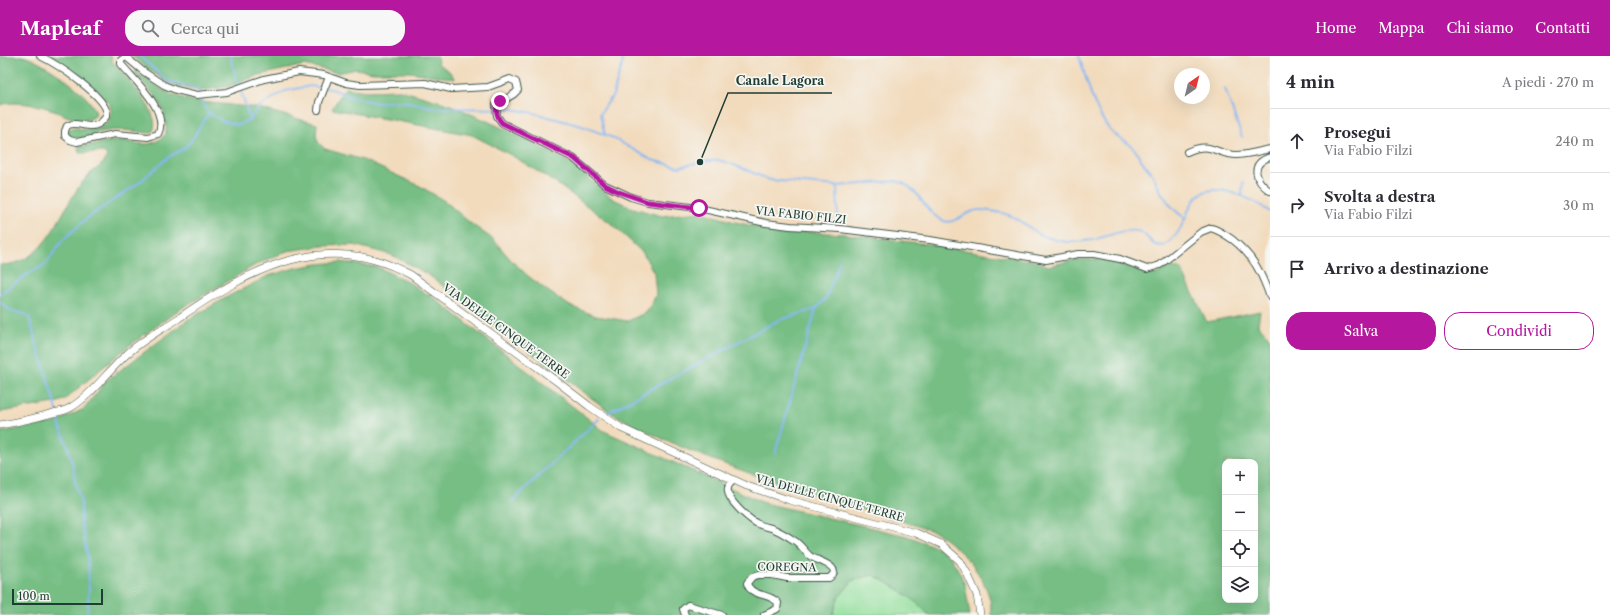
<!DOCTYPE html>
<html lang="it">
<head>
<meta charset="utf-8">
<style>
	:root { --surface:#fff; --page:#f7f7f7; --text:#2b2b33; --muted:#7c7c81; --line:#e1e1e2; --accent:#b5179e }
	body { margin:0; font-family:"Libre Caslon Text",serif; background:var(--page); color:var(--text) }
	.controls { position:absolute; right:12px; bottom:12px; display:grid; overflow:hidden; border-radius:8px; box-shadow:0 4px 16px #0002 }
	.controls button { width:36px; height:36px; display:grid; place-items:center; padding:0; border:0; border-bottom:1px solid var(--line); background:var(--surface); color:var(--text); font:20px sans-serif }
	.compass { position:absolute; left:1174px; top:12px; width:36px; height:36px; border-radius:50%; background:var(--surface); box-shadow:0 4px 16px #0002; rotate:35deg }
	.scale { position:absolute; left:12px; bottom:10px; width:91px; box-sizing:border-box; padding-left:4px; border:2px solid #1f3d34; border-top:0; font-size:11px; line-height:14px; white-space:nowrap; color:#1f3d34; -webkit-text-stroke:3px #f6f6f2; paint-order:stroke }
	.stop { position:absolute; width:12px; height:12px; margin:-9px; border:3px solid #b5179e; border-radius:50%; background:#fff }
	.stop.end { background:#b5179e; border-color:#fff; box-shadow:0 1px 4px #0008 }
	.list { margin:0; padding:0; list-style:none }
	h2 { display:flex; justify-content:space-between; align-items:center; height:52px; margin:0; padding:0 16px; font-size:17px }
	h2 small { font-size:13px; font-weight:400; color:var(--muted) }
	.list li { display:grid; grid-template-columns:26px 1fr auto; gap:12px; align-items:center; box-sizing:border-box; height:64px; padding:0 16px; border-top:1px solid var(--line) }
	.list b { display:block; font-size:15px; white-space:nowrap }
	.list p { margin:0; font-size:13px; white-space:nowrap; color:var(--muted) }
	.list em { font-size:13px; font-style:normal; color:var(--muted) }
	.actions { display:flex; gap:8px; padding:12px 16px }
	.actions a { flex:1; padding:9px 0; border:1px solid var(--accent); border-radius:16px; text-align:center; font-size:14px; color:var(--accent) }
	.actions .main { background:var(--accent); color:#fff }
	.icon { flex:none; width:22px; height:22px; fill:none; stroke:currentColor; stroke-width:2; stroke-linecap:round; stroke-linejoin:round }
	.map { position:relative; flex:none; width:1270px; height:559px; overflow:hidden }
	header { display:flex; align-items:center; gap:24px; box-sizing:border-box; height:56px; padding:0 20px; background:var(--accent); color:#fff }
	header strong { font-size:19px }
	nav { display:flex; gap:22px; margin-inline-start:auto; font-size:14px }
	.search { width:280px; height:36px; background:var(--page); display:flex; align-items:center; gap:10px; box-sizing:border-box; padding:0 14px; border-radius:16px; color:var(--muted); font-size:15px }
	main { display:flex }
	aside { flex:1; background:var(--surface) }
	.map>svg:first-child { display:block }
	.green { fill:#93df9c; stroke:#598e68 }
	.forest { fill:#76be84; stroke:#4a7e5c; fill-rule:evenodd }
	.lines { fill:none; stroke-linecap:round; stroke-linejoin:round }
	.stream { stroke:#85b7f2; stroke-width:2 }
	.minor-casing { stroke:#3f5549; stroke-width:8 }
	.major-casing { stroke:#3f5549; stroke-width:8 }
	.minor { stroke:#fff; stroke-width:6 }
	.major { stroke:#fff; stroke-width:7 }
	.route { stroke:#b5179e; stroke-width:5 }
	.labels { text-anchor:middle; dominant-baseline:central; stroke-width:3.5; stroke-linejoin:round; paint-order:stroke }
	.street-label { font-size:11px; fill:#1f3d34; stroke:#f6f6f2 }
	.leader { fill:none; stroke:#1f3d34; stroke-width:1.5 }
	.callout-dot { fill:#1f3d34; stroke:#f6f6f2; stroke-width:1.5 }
	.callout-label { font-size:12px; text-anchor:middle; font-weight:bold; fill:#1f3d34; stroke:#f6f6f2; stroke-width:3.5; stroke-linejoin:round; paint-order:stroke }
</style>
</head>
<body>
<header>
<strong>Mapleaf</strong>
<div class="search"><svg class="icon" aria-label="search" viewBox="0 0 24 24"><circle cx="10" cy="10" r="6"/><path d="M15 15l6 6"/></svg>Cerca qui</div>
<nav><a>Home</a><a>Mappa</a><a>Chi siamo</a><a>Contatti</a></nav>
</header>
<main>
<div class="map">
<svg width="1270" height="559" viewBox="0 0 1270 559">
	<rect width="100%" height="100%" fill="#f6f6f2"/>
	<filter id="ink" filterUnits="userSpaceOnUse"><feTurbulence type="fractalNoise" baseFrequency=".025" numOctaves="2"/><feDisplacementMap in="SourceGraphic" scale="8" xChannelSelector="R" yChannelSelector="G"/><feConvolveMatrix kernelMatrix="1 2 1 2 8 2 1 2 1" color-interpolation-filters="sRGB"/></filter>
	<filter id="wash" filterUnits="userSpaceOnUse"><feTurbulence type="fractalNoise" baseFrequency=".012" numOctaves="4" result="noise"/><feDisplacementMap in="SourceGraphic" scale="16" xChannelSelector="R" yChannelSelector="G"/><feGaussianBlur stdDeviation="0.9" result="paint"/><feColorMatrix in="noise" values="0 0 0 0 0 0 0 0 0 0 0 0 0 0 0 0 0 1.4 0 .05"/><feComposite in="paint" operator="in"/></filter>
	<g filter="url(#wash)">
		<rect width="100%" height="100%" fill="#f2dbbd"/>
		<path class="green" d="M873 519C895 530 913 541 929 559H833L838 542 853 524Z"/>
		<g class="forest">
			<path d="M0 0C7 0 15 0 22 0 40 3 96 41 96 59 83 73 56 53 40 50 28 48 12 45 0 49Z"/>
			<path d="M51 0H111L112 5C123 18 163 58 153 75L149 77C133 75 117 72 101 76 91 78 81 85 70 80L68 76 72 72C78 72 84 74 90 74 97 74 104 71 108 65 111 60 112 55 110 50 103 36 66 8 51 0Z"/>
			<path d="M131 0H437L438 8 449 15 455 23 410 16H373L356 13 338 17 305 9 259 19 230 30 200 35 177 30 165 25Z"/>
			<path d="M135 15 161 33 172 39 193 45 258 52 317 68 316 79 318 86 325 93 363 104 420 130 446 146 470 167 494 184 510 203 528 220 549 236 570 250 596 260 628 265 647 256 656 239 654 217 643 197 612 168 553 125 513 100 472 79 332 53 345 32 366 35 400 34 448 48 496 69 571 107 613 143 633 152 662 160 700 156 735 166 771 174 846 178 927 188 1034 205 1049 210 1073 204 1097 203 1118 207 1146 218H1157L1166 210 1181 213 1207 266 1260 255 1258 269 1270 282V559H991C991 553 991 546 989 540 980 512 959 493 936 476 827 440 710 413 610 356L430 220 392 199 354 189 322 190 287 195 257 208 180 253 126 292 64 344 55 347 0 356V209C49 209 60 151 86 122 93 113 103 112 107 100L104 96 79 97 78 91C90 90 103 85 115 85 137 83 146 97 166 78 168 48 152 38 135 17ZM1225 406H1255V544H1225Z"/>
			<path d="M341 206 377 211 405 224 438 245 604 375 764 447 907 480 939 492 950 501 959 515 965 529 970 559H929C913 541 895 530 873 519L853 524 838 542 833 559H0V376L54 367 84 353 107 324 189 263 229 240 268 220 295 212 318 208Z"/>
		</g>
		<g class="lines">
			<g class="stream">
				<path d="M141 0 143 3 167 25 198 33 203 49 209 57 222 65 238 69 250 63 260 50 285 35 310 30 332 33 351 41 378 47 394 45 408 46 436 52 512 53 534 57 582 70 611 81 652 104 679 111 700 106 718 104 732 108 770 124 837 130 896 125C920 130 924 158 944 165 956 169 967 153 980 154 991 155 1004 156 1013 161 1023 165 1031 174 1041 179 1048 182 1060 185 1068 186 1075 186 1085 185 1092 184 1104 182 1131 169 1142 177 1147 180 1151 186 1155 189L1164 190C1185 174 1181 166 1193 146 1208 120 1253 143 1270 156"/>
				<path d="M231 0V5L250 63"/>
				<path d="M1079 0C1087 24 1093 53 1110 74 1117 83 1129 86 1136 95 1141 103 1142 107 1150 115 1154 119 1156 126 1158 131 1165 144 1174 155 1186 163"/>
				<path d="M1225 33 1242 81"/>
				<path d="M605 79 600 58 613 39 622 9 623 0"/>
				<path d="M837 130 838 164"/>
				<path d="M1242 140 1243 126"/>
				<path d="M0 238 26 219 46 208 62 185 87 162 136 129 170 100 185 92 190 86 209 57"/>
				<path d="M0 246 11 255 25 258 29 262 57 354"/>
				<path d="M605 358 779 264 816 253"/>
				<path d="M58 359 60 370 68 392 74 414 75 426 81 447V465L88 503 89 533 87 559"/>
				<path d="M775 398 816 253 826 242 840 205"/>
				<path d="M511 446 599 363"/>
			</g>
		</g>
	</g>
	<g filter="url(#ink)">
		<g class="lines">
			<g class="minor-casing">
				<g id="minor">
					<path d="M40 0C55 7 108 41 107 59 94 81 79 62 67 70L65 75V80L70 84 77 86 115 78 148 81 158 78C170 55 134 24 121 8V4L126 1 144 16 164 29 176 34 197 39 227 36 264 23 299 16 324 19 346 27 360 29 425 27 451 33 488 31 510 23 516 26 518 34 514 38 496 49 497 60 502 67 573 102 605 129 631 141 648 146 699 152 766 167 790 170 840 173 930 184 1046 204 1078 198H1094L1120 203 1147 213 1160 209 1201 176 1211 172C1219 174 1226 179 1233 184 1254 201 1261 216 1270 241"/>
					<path d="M318 54 319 46 329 21"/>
					<path d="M1187 96C1212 85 1214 98 1236 99 1247 99 1259 95 1270 93"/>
					<path d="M1270 101C1249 108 1255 125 1270 135"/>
					<path d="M733 425C731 427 728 430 728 432 725 443 748 462 756 467 762 470 768 471 774 473 781 476 789 481 795 485 801 489 805 496 810 500 817 505 845 511 829 522H787L772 519H758L752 521 747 527C750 541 771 537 778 547L777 553 764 559"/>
					<path d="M685 559 683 553 688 549 722 559"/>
				</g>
			</g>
			<g class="major-casing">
				<path id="major" d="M0 369C18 366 36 362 53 357 59 356 65 355 70 352 91 340 109 314 127 298 142 284 162 273 179 262 251 212 326 172 411 219L559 327 589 350 621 372 747 430 789 444 916 477 941 488 960 505 967 517 977 539 980 559"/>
			</g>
			<use href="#minor" class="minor"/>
			<use href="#major" class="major"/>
		</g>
	</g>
	<g class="lines" filter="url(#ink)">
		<path class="route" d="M500 45 496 49C496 56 497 62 502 67L574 102 605 129 619 136 648 146 699 152"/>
	</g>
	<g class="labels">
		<g class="street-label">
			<text transform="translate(801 159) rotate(6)">VIA FABIO FILZI</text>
			<text transform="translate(506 275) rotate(36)">VIA DELLE CINQUE TERRE</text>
			<text transform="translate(830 442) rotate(15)">VIA DELLE CINQUE TERRE</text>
			<text transform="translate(787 511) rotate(1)">COREGNA</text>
		</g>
	</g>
	<path class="leader" d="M700 106L728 37H832"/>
	<circle class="callout-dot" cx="700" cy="106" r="4"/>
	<g class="callout-label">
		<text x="780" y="29">Canale Lagora</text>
	</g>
</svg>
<div class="controls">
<button>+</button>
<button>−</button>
<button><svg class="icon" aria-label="locate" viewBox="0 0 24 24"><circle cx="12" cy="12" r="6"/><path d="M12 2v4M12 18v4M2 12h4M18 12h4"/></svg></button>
<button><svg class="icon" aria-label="layers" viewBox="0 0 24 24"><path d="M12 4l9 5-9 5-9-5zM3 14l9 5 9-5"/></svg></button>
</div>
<svg class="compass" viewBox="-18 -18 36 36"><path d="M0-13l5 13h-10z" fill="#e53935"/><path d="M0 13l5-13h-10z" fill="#7c7c81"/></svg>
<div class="scale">100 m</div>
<div class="stop" style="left:699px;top:152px"></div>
<div class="stop end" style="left:500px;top:45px"></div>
</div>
<aside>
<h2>4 min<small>A piedi · 270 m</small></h2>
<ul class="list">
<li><svg class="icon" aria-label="ahead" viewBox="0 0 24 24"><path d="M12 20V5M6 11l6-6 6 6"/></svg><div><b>Prosegui</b><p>Via Fabio Filzi</p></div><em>240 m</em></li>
<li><svg class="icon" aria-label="right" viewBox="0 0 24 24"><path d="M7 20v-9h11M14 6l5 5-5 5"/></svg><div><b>Svolta a destra</b><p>Via Fabio Filzi</p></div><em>30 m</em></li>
<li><svg class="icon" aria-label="arrive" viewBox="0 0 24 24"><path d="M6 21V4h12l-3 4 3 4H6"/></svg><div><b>Arrivo a destinazione</b></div></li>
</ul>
<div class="actions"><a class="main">Salva</a><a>Condividi</a></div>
</aside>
</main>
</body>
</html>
